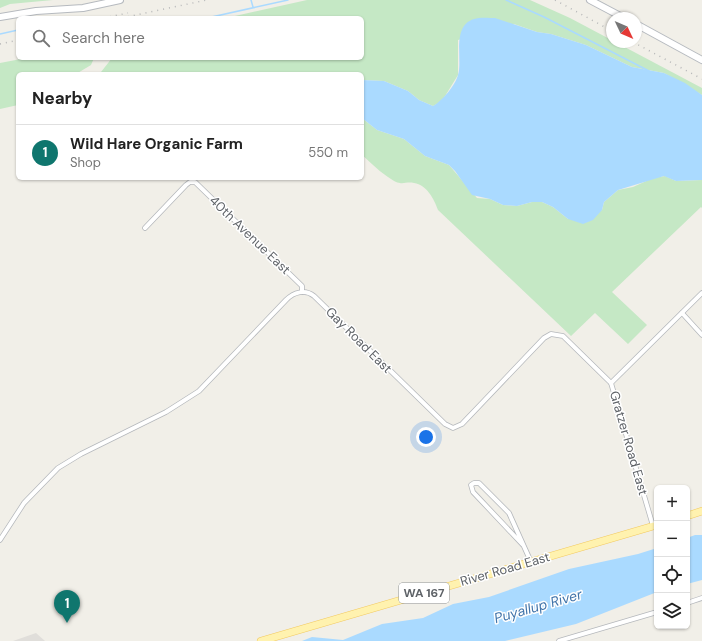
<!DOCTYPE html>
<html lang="en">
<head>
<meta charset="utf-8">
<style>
	:root { --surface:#fff; --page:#f2f2f2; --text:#222; --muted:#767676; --line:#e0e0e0; --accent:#0f766e }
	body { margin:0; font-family:"DM Sans",sans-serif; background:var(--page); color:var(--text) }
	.controls { position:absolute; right:12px; bottom:12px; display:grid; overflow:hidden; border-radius:6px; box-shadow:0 1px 3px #0004 }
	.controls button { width:36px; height:36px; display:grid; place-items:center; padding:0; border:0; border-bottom:1px solid var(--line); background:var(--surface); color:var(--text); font:20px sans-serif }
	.compass { position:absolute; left:606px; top:12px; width:36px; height:36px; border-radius:50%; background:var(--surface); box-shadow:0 1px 3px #0004; rotate:134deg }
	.you { position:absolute; left:426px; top:437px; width:14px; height:14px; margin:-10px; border:3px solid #fff; border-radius:50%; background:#1a73e8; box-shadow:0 0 0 6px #1a73e833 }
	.badge { display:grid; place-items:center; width:26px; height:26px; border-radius:50%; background:var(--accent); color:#fff; font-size:13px; font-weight:700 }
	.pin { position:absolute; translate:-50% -33px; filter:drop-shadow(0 1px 2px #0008) }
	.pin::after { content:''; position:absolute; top:21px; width:14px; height:12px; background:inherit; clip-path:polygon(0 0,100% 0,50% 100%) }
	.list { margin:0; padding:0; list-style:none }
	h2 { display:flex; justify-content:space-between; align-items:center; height:52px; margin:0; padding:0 16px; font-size:17px }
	h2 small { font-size:13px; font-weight:400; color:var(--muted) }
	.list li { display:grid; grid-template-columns:26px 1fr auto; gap:12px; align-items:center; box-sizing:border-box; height:56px; padding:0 16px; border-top:1px solid var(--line) }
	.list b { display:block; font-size:15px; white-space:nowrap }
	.list p { margin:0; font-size:13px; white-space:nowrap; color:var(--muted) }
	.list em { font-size:13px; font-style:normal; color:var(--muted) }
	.icon { flex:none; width:22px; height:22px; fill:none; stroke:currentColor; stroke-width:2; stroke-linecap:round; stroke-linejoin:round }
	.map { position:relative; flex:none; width:702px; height:641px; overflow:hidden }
	.search { position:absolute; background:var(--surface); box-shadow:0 1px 3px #0004; left:16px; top:16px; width:348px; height:44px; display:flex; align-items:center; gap:10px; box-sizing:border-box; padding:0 14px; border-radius:6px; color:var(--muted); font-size:15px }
	.panel { position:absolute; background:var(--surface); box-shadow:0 1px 3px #0004; left:16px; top:72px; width:348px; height:108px; border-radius:6px }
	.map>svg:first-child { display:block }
	.industrial { fill:#e0deda }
	.green { fill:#c5e8c5 }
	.water { fill:#aadaff }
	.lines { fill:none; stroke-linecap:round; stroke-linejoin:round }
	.stream { stroke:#aadaff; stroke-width:1.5 }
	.minor-casing { stroke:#b5b8bc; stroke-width:5.5 }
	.secondary-casing { stroke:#b6babf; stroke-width:8 }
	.primary-casing { stroke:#f2c960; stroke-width:8 }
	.minor { stroke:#fff; stroke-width:4 }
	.secondary { stroke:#fff; stroke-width:6 }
	.primary { stroke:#fff2af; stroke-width:7 }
	.rail { stroke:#b6b7b8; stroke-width:1.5; stroke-dasharray:1 5; stroke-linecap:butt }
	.labels { text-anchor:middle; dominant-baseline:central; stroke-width:3; stroke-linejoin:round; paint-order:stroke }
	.shield { fill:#fff; stroke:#8f9295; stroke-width:1 }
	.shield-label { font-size:12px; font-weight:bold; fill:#5f6368 }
	.street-label { font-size:13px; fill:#5f6368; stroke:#fff }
	.water-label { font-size:14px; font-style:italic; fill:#4174aa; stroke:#fff }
</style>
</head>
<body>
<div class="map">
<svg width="702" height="641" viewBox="0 0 702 641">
	<rect width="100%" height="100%" fill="#f1efe8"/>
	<path class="industrial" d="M36 633 45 641H13Z"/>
	<g class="green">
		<path d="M0 0H53L10 4 0 8Z"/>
		<path d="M307 0H530L570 18 702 88V95L664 73 632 67 586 45 551 34 537 32 514 24 458 40V75L442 101 433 106 419 100 408 91 384 81 362 80V74H103L101 72 112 58H362V18H226Z"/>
		<path d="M26 58H94L91 65 76 74H18V105L0 109V63Z"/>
		<path d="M362 118 377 130 404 139 425 156 449 165 477 198 490 199 503 205 517 206 532 202H542L553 207 568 219 602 210 604 202 618 190 633 187 653 178 665 176 676 181 702 180V208L701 207 612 292 647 325 628 344 595 313 571 336 438 210C434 199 427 185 414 183 404 181 403 187 391 179 381 173 371 163 362 155Z"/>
	</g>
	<g class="water">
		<path d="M495 18 537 32 551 34 586 45 632 67 664 73 685 83 702 95V180L676 181 664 176 618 190 604 202 602 210 593 220 583 224 568 219 553 207 542 202H532L517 206 503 205 490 199 472 195 455 171 449 165 425 156 404 139 377 130 362 118V80L384 81 408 91 419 100 433 106C442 101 455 86 458 75 463 60 451 26 474 19 480 17 489 18 495 18Z"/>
		<path d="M695 535H702V580L687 584V538Z"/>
		<path d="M657 548V592L576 624 505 641H302L312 637 343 640 382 624 423 618 453 604 489 597 569 569 638 554Z"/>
	</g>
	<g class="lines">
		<g class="stream">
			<path d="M251 0 253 7"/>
			<path d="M506 0 544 17 649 71"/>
			<path d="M207 18 288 0"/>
			<path d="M0 34 18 30"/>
		</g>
		<g class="minor-casing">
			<g id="minor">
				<path d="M145 228 186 185 190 182H195L302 286V292"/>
				<path d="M682 313 702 335"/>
				<path d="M611 383 653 526"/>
				<path d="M0 540 24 503 58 468 81 454 166 412 199 391 286 300C294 292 305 289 314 296L445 424 453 428 462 424 544 338 551 334 563 336 611 383 702 293"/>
				<path d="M523 545 473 492 471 485 474 483H479L509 513 531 562"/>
				<path d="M687 603 702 598"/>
				<path d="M559 641 657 612"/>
			</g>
		</g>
		<g class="secondary-casing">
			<g id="secondary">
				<path d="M590 0 624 18"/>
				<path d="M0 17 36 11 83 8 120 0"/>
				<path d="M636 24 702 60"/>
			</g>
		</g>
		<g class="primary-casing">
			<g id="primary">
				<path d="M687 516 702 511"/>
				<path d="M261 641 657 525"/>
			</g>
		</g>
		<use href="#minor" class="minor"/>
		<use href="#secondary" class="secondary"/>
		<use href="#primary" class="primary"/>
		<g class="rail">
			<path d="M555 0 612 31"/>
			<path d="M104 18 128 13"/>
			<path d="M122 18 207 0"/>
			<path d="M633 42 702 79"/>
			<path d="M0 44 18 40"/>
		</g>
	</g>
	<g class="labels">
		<rect class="shield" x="399" y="583" width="50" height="20" rx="3"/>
		<g class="shield-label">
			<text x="424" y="593">WA 167</text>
		</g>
		<g class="street-label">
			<text transform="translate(250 235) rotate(44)">40th Avenue East</text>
			<text transform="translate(359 340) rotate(45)">Gay Road East</text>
			<text transform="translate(629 443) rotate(74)">Gratzer Road East</text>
			<text transform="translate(505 569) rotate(-16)">River Road East</text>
		</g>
		<g class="water-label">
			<text transform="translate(538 606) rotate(-16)">Puyallup River</text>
		</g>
	</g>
</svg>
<div class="controls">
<button>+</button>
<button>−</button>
<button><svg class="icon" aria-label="locate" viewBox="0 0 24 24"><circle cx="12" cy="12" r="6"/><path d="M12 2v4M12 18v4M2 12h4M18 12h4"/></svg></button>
<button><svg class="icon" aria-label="layers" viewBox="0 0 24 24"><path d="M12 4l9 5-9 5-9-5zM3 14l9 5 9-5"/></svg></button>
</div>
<svg class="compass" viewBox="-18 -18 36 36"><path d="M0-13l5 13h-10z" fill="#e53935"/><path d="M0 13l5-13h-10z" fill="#767676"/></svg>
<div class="you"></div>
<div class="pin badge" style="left:67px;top:623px">1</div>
<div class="search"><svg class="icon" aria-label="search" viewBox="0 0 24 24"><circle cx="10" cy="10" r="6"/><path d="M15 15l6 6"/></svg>Search here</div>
<section class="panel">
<h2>Nearby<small></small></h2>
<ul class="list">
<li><span class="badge">1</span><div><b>Wild Hare Organic Farm</b><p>Shop</p></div><em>550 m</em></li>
</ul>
</section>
</div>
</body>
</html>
